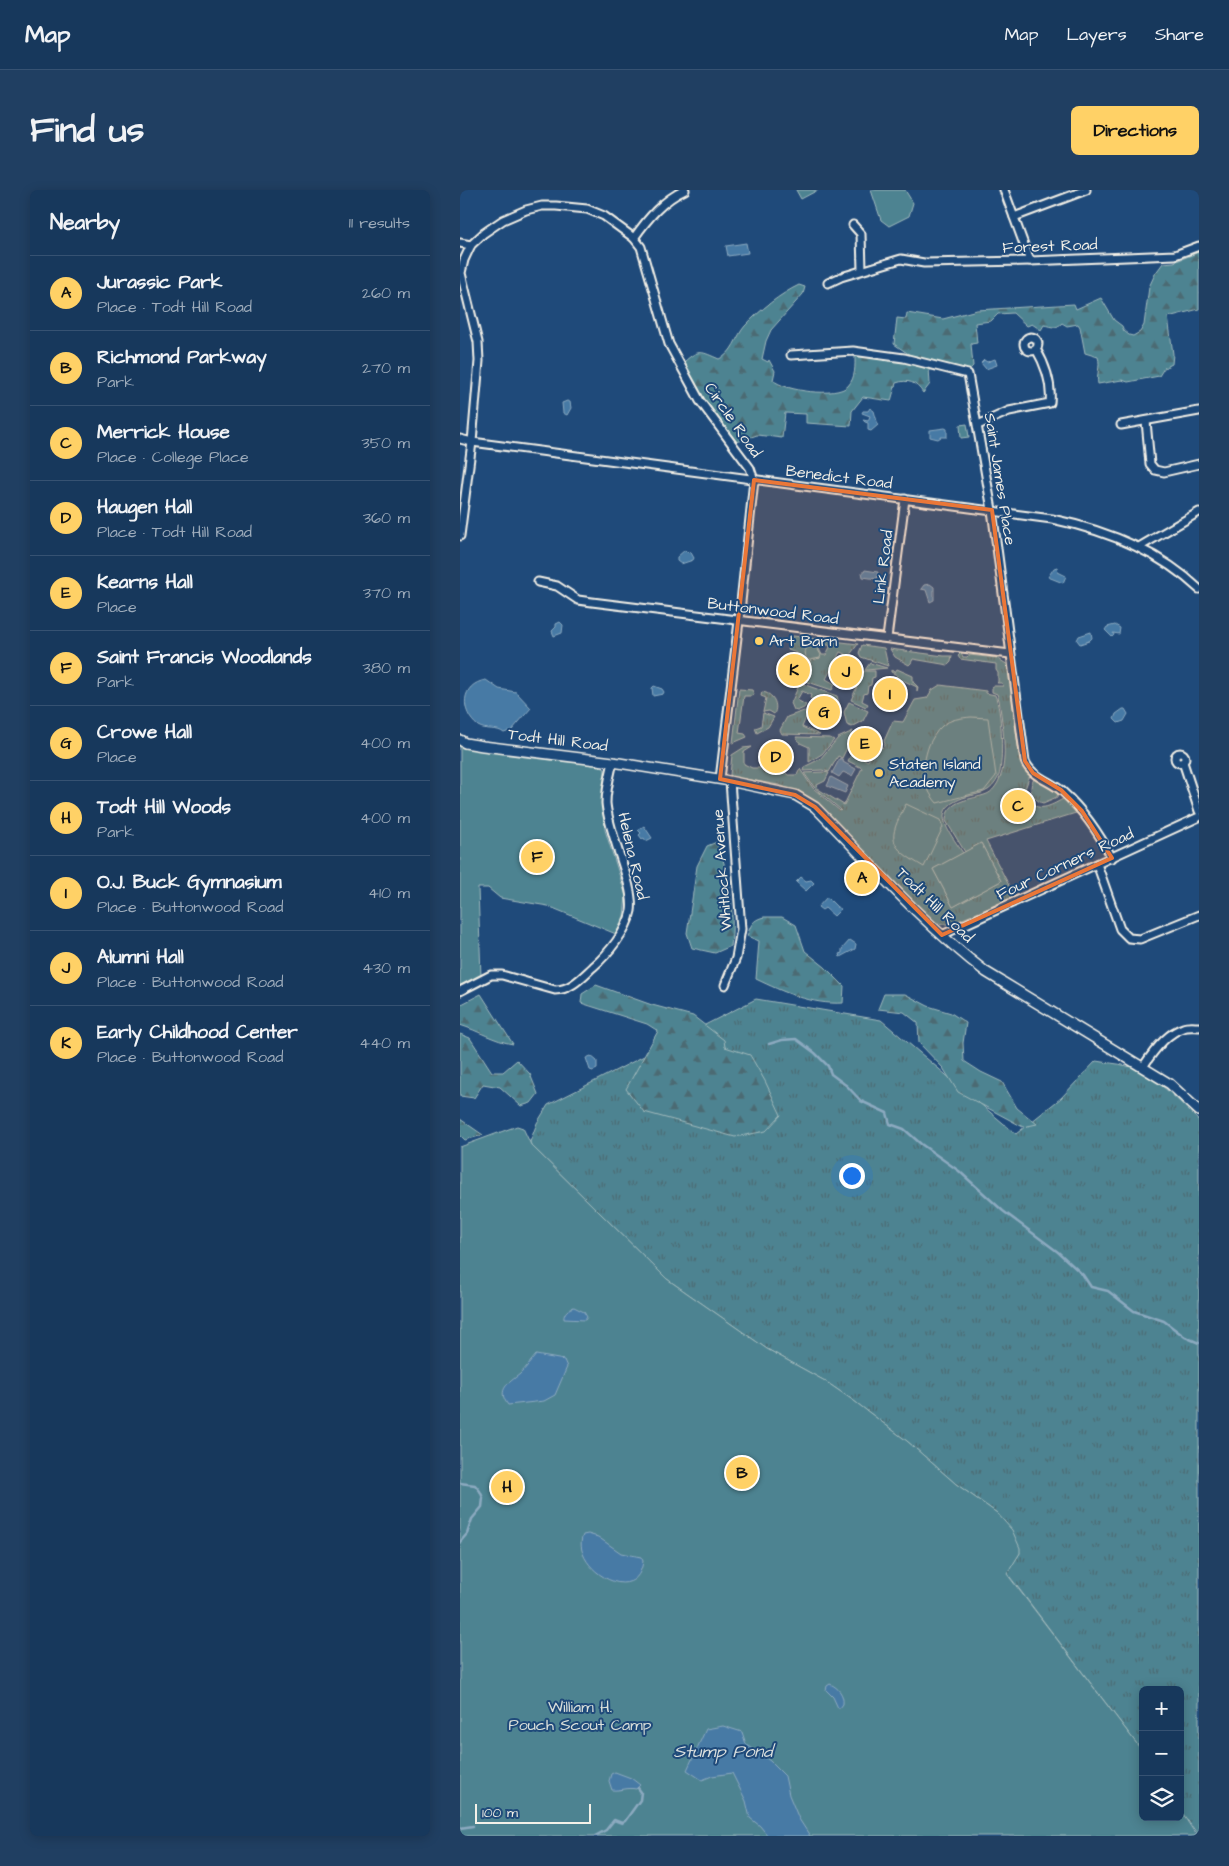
<!DOCTYPE html>
<html lang="en">
<head>
<meta charset="utf-8">
<style>
	:root { --surface:#17385c; --page:#203f62; --text:#f1f3f6; --muted:#9eacbb; --line:#365272; --accent:#ffd166 }
	body { margin:0; font-family:"Architects Daughter",sans-serif; background:var(--page); color:var(--text) }
	.controls { position:absolute; right:15px; bottom:15px; display:grid; overflow:hidden; border-radius:8px; box-shadow:0 2px 12px #0003 }
	.controls button { width:45px; height:45px; display:grid; place-items:center; padding:0; border:0; border-bottom:1px solid var(--line); background:var(--surface); color:var(--text); font:25px sans-serif }
	.scale { position:absolute; left:15px; bottom:12px; width:116px; box-sizing:border-box; padding-left:5px; border:2px solid #f4f1e8; border-top:0; font-size:14px; line-height:18px; white-space:nowrap; color:#f4f1e8; -webkit-text-stroke:4px #1f4a7a; paint-order:stroke }
	.you { position:absolute; left:391px; top:985px; width:18px; height:18px; margin:-12px; border:4px solid #fff; border-radius:50%; background:#1a73e8; box-shadow:0 0 0 8px #1a73e833 }
	.badge { display:grid; place-items:center; width:32px; height:32px; border-radius:50%; background:var(--accent); color:#111; font-size:16px; font-weight:700 }
	.pin { position:absolute; translate:-50% -50%; border:2px solid #fff; box-shadow:0 1px 5px #0006 }
	.list { margin:0; padding:0; list-style:none }
	h2 { display:flex; justify-content:space-between; align-items:center; height:65px; margin:0; padding:0 20px; font-size:21px }
	h2 small { font-size:16px; font-weight:400; color:var(--muted) }
	.list li { display:grid; grid-template-columns:32px 1fr auto; gap:15px; align-items:center; box-sizing:border-box; height:75px; padding:0 20px; border-top:1px solid var(--line) }
	.list b { display:block; font-size:19px; white-space:nowrap }
	.list p { margin:0; font-size:16px; white-space:nowrap; color:var(--muted) }
	.list em { font-size:16px; font-style:normal; color:var(--muted) }
	.icon { flex:none; width:28px; height:28px; fill:none; stroke:currentColor; stroke-width:2; stroke-linecap:round; stroke-linejoin:round }
	.map { position:relative; flex:none; width:739px; height:1646px; overflow:hidden; border-radius:8px }
	header { display:flex; align-items:center; gap:30px; box-sizing:border-box; height:70px; padding:0 25px; background:var(--surface); border-bottom:1px solid var(--line) }
	header strong { font-size:24px }
	nav { display:flex; gap:28px; margin-inline-start:auto; font-size:18px }
	.intro { display:flex; align-items:center; justify-content:space-between; box-sizing:border-box; height:120px; padding:0 30px }
	h1 { margin:0; font-size:35px }
	.button { padding:12px 22px; border-radius:8px; background:var(--accent); color:#111; font-size:18px; font-weight:700 }
	main { display:flex; gap:30px; padding:0 30px }
	aside { flex:1; background:var(--surface); border-radius:8px; box-shadow:0 2px 12px #0003 }
	.map>svg:first-child { display:block }
	.grass { fill:url(#grass-tufts); stroke:#a1babc; fill-rule:evenodd }
	.forest { fill:url(#forest-firs); stroke:#a1babc }
	.park { fill:#4e8391; stroke:#a1babc }
	.water { fill:#477aa5; stroke:#8caac0 }
	.lines { fill:none; stroke-linecap:round; stroke-linejoin:round }
	.stream { stroke:#8caac0; stroke-width:2.5 }
	.minor-casing { stroke:#f4f1e8; stroke-width:11 }
	.tertiary-casing { stroke:#f4f1e8; stroke-width:12 }
	.minor { stroke:#1f4a7a; stroke-width:7 }
	.tertiary { stroke:#1f4a7a; stroke-width:9 }
	.marked { fill:#ea7738; fill-opacity:0.2; stroke:#ea7738; stroke-width:4; stroke-linejoin:round }
	.poi-dot { fill:#ffd166; stroke:#1f4a7a; stroke-width:2 }
	.labels { text-anchor:middle; dominant-baseline:central; stroke-width:4; stroke-linejoin:round; paint-order:stroke }
	.street-label { font-size:16px; fill:#f4f1e8; stroke:#1f4a7a }
	.poi-label { font-size:16px; fill:#f4f1e8; stroke:#1f4a7a; text-anchor:start }
	.park-label { font-size:16px; fill:#dbe0db; stroke:#1f4a7a }
	.water-label { font-size:18px; font-style:italic; fill:#dadfde; stroke:#1f4a7a }
</style>
</head>
<body>
<header>
<strong>Map</strong>
<nav><a>Map</a><a>Layers</a><a>Share</a></nav>
</header>
<div class="intro"><h1>Find us</h1><a class="button">Directions</a></div>
<main>
<aside>
<h2>Nearby<small>11 results</small></h2>
<ul class="list">
<li><span class="badge">A</span><div><b>Jurassic Park</b><p>Place · Todt Hill Road</p></div><em>260 m</em></li>
<li><span class="badge">B</span><div><b>Richmond Parkway</b><p>Park</p></div><em>270 m</em></li>
<li><span class="badge">C</span><div><b>Merrick House</b><p>Place · College Place</p></div><em>350 m</em></li>
<li><span class="badge">D</span><div><b>Haugen Hall</b><p>Place · Todt Hill Road</p></div><em>360 m</em></li>
<li><span class="badge">E</span><div><b>Kearns Hall</b><p>Place</p></div><em>370 m</em></li>
<li><span class="badge">F</span><div><b>Saint Francis Woodlands</b><p>Park</p></div><em>380 m</em></li>
<li><span class="badge">G</span><div><b>Crowe Hall</b><p>Place</p></div><em>400 m</em></li>
<li><span class="badge">H</span><div><b>Todt Hill Woods</b><p>Park</p></div><em>400 m</em></li>
<li><span class="badge">I</span><div><b>O.J. Buck Gymnasium</b><p>Place · Buttonwood Road</p></div><em>410 m</em></li>
<li><span class="badge">J</span><div><b>Alumni Hall</b><p>Place · Buttonwood Road</p></div><em>430 m</em></li>
<li><span class="badge">K</span><div><b>Early Childhood Center</b><p>Place · Buttonwood Road</p></div><em>440 m</em></li>
</ul>
</aside>
<div class="map">
<svg width="739" height="1646" viewBox="0 0 739 1646">
	<defs>
		<pattern id="grass-tufts" width="24" height="20" patternUnits="userSpaceOnUse" patternTransform="scale(1.25)"><rect width="24" height="20" fill="#4e8391"/><path d="M3 7l-1-3M5 7V3M7 7l1-3M15 17l-1-3M17 17v-4M19 17l1-3" fill="none" stroke="#4c6b73"/></pattern>
		<pattern id="forest-firs" width="22" height="20" patternUnits="userSpaceOnUse" patternTransform="scale(1.25)"><rect width="22" height="20" fill="#4e8391"/><path d="M5 1l3.5 6h-7zM16 11l3.5 6h-7z" fill="#4c6b73"/></pattern>
	</defs>
	<rect width="100%" height="100%" fill="#1f4a7a"/>
	<filter id="ink" filterUnits="userSpaceOnUse"><feTurbulence type="fractalNoise" baseFrequency=".02" numOctaves="2"/><feDisplacementMap in="SourceGraphic" scale="10" xChannelSelector="R" yChannelSelector="G"/><feConvolveMatrix kernelMatrix="1 2 1 2 8 2 1 2 1" color-interpolation-filters="sRGB"/></filter>
	<g filter="url(#ink)">
		<g class="grass">
			<path d="M333 446 398 454 389 466 380 462 366 489 375 494 372 500 345 491 351 479 350 470 360 468H346L349 470 350 477 346 487 339 483 346 469 339 464 328 460ZM349 450H352L364 455H369L370 457 366 465H362L358 457 348 453Z"/>
			<path d="M402 455 424 458 428 476 401 467 399 463Z"/>
			<path d="M430 459 484 466H492L491 472 488 475 453 469 451 473 449 475 435 467Z"/>
			<path d="M501 463 503 467H507L509 465 537 468 548 475 560 570 562 577 570 585 565 599 569 610 563 613 557 603 547 609 551 617 546 620 549 627 566 620 564 614 569 611C580 624 593 614 605 608L619 622 526 651 555 707 493 733C486 734 480 736 471 729L352 610 340 603 319 595 272 587 270 585 272 565 283 558 292 557 284 562V574L292 578H301V574L320 578 328 585H337L340 579 353 598 380 621 381 620 354 597 344 583 363 582 369 583 365 591 357 595 358 599 384 615 402 578 388 571 392 563 408 571 416 555 422 558 425 554 424 551 433 531 443 532 455 510 467 508 472 500 480 495 526 501V503L535 505C542 521 543 564 540 581 539 588 534 596 528 600 522 604 513 605 506 607 467 619 489 641 503 663L473 679 493 717 541 691 521 653 505 662 486 631C486 609 512 610 527 604 532 602 537 595 539 590 549 570 542 532 539 510L537 504 532 502V496H543L542 493H537L538 492V483L536 480V474L500 469 498 466Z"/>
			<path d="M410 473 427 478 407 480H405Z"/>
			<path d="M437 479 453 486V492L458 497 457 501V497L436 487 437 485 431 482V480L435 482Z"/>
			<path d="M404 481H415V487L412 488 411 495 408 496 407 503 404 504 402 511 408 514 406 517 391 510Z"/>
			<path d="M340 493 377 506 381 521 378 529H376L380 519 371 515 369 518 365 515 366 512 357 508 355 511 350 508 351 505 342 501 337 510 346 515 344 518 337 521 334 520 331 513Z"/>
			<path d="M279 499 292 500 294 504 291 506H284L279 543 285 544 287 547 273 553Z"/>
			<path d="M302 502C313 503 319 515 314 524L309 521 303 522 306 508 301 506Z"/>
			<path d="M389 512 408 521 403 531 392 537 387 535 384 522Z"/>
			<path d="M344 521 348 523 342 537 360 545 322 544 320 540 327 527Z"/>
			<path d="M303 523 314 527 308 537 297 543 295 538 301 536Z"/>
			<path d="M393 541 391 545 396 548 390 559 387 558 382 568 378 566 369 582 362 580 343 581 344 577 360 569 378 548Z"/>
			<path d="M336 547 370 548 374 550 362 564 349 572V557L340 553Z"/>
			<path d="M575 588 598 601 597 607 583 613C572 610 567 597 575 588Z"/>
			<path d="M296 809 421 830 556 944 601 908 636 871C646 873 657 873 667 876 691 881 722 914 739 931V1646L720 1620V1500H683V1562L547 1383 560 1363 537 1323 496 1294 447 1251 394 1211 365 1191 307 1159 207 1089 71 955 70 952 77 933 88 915Z"/>
		</g>
		<g class="forest">
			<path d="M739 62V119L708 127 713 164 712 174 704 178 699 186 668 192 662 190 638 194C636 185 641 176 638 167L625 163 620 137 618 134 607 136 602 133C596 139 593 137 584 135L581 140 572 134 567 136 553 123 538 124 531 131 515 133 517 153 511 154 513 176 509 180 450 165 434 154 437 128 446 129 447 123 483 129 517 120 614 114 616 119 641 108 654 130 662 136 664 141 669 145 673 146 680 142 684 135 689 97 695 84 703 73 714 72Z"/>
			<path d="M339 95 345 97 343 104 311 140 306 151 302 169 308 172 309 170 315 181 313 190C324 201 377 208 388 196 396 187 395 176 395 165L437 170 469 177 470 194 463 203C456 192 448 189 436 193L431 211 403 207 392 221 391 236 346 233V224L325 223 322 248 297 245 277 252 236 198 224 172C239 158 242 162 259 169 273 164 276 146 285 136 300 120 320 104 339 95Z"/>
			<path d="M257 652C269 682 275 724 271 756L255 763 232 758 227 743 237 676 247 656Z"/>
			<path d="M304 727H322L336 735 345 761 365 777 384 796 383 813C352 815 323 802 296 789L299 751 287 746C291 735 292 730 304 727Z"/>
			<path d="M136 795 192 815 233 826 264 850 265 857 290 865 305 891 321 925 306 941 275 947 184 922 166 899 198 841 187 834 121 813 122 804Z"/>
			<path d="M21 804 53 854C34 851 19 841 0 835V815Z"/>
			<path d="M424 804H445L468 816 491 823 506 833 503 853 504 871 521 882 542 892 557 918 577 934 563 937 498 902 483 878 459 853 458 833 444 822 418 819Z"/>
			<path d="M0 844 10 848 32 882H43L57 870 70 884 78 904 71 913 61 916 40 897 23 894 14 908 0 906Z"/>
			<path d="M0 929 23 945 5 950 0 945Z"/>
		</g>
		<g class="park">
			<path d="M336 0H358L341 9Z"/>
			<path d="M411 0H445L453 13 449 26 429 36 421 30Z"/>
			<path d="M507 234 509 247 501 248 500 235Z"/>
			<path d="M350 454 357 458 361 465 360 468 350 470 346 468 345 461Z"/>
			<path d="M511 527 528 528 536 586 524 601 477 613C462 596 461 577 469 555 472 549 476 541 482 536 490 529 501 528 511 527Z"/>
			<path d="M0 555 9 558 136 574 145 579 143 607 145 640 166 706 164 726 156 744 88 716 40 708 28 698H18L21 787 0 798Z"/>
			<path d="M446 614 480 630 483 637 464 677C428 656 427 650 446 614Z"/>
			<path d="M521 653 541 691 493 717 473 679Z"/>
			<path d="M57 936 63 938 71 955 207 1089 307 1159 365 1191 394 1211 447 1251 496 1294 537 1323 552 1340 560 1358V1363L547 1384 683 1562V1627H720V1620L737 1646H0V957Z"/>
		</g>
		<g class="water">
			<path d="M286 53 288 63 268 66 266 56Z"/>
			<path d="M535 169 537 175 526 179 521 173 524 170 527 172Z"/>
			<path d="M107 211 110 212 111 218 107 225 103 223 102 213Z"/>
			<path d="M410 218 414 221 418 235 411 241 408 240V233L405 232 403 230 408 231 410 226 402 223 403 221H408Z"/>
			<path d="M485 238 487 239V247H481L478 249 470 247V240Z"/>
			<path d="M225 360 228 363 230 361 234 368 233 370 221 374 217 371V367Z"/>
			<path d="M597 377 598 382 606 386 603 393 588 387 594 378Z"/>
			<path d="M405 380 418 382 417 389 403 387 402 382H404Z"/>
			<path d="M470 394 474 397V410L470 412 466 400 461 399 464 395Z"/>
			<path d="M100 432 103 435 102 443 94 446 92 441 96 437V434Z"/>
			<path d="M655 435 660 438 659 444 653 443 654 445 652 447 645 440 647 437Z"/>
			<path d="M631 442 632 448 629 451 620 454 617 450 619 446Z"/>
			<path d="M26 490 39 499 56 502 71 518 52 540 44 543C37 537 26 541 18 536 0 522 0 494 26 490Z"/>
			<path d="M194 496 202 499 204 502 203 504 193 506 192 498Z"/>
			<path d="M663 519H665L668 524 664 531 658 533 654 529 656 524Z"/>
			<path d="M380 568 384 570 383 572 396 579 392 586 383 582 379 587 372 583Z"/>
			<path d="M371 587 388 596 385 603 367 596Z"/>
			<path d="M184 636 192 648 186 651 184 648 182 649 179 645 181 643 178 640Z"/>
			<path d="M341 687 346 691 351 690 354 693 346 701 336 692Z"/>
			<path d="M367 707 377 717 381 719 374 726 365 718 362 720 358 717Z"/>
			<path d="M390 750 396 754 395 759 380 767 379 764 382 763V759Z"/>
			<path d="M131 866 137 871V879L133 881 130 880 126 868Z"/>
			<path d="M114 1117 124 1122 127 1127 125 1130 104 1129C103 1123 109 1118 114 1117Z"/>
			<path d="M76 1165 104 1170 107 1177 95 1205 84 1211 48 1215C36 1199 49 1193 60 1184 66 1178 71 1171 76 1165Z"/>
			<path d="M128 1344 138 1347 161 1363 181 1367 183 1371C177 1420 109 1376 123 1345Z"/>
			<path d="M370 1494C379 1498 384 1505 383 1514L380 1518H378L373 1507 366 1500 367 1496Z"/>
			<path d="M263 1536 282 1542 286 1554 310 1571 325 1586 329 1605 339 1629 350 1646H308L300 1636 290 1628 286 1611 272 1583 252 1586 242 1590 227 1580 246 1539Z"/>
			<path d="M155 1582 171 1588 180 1595 176 1599C168 1597 160 1601 152 1600L149 1591 151 1584Z"/>
		</g>
		<g class="lines">
			<g class="stream">
				<path d="M309 854 322 850 336 849 355 863 368 876 371 884 387 896 401 911 427 923 430 934 444 939 461 954 499 981 543 1021 598 1062 623 1085 631 1097 648 1101 674 1121 704 1131 725 1147 739 1153"/>
				<path d="M0 1293 15 1295 20 1301 23 1308 22 1317 12 1329 7 1344 0 1352"/>
				<path d="M0 1638 13 1636"/>
				<path d="M135 1646 146 1640 154 1630 162 1633 165 1631 180 1610 181 1602 178 1598"/>
			</g>
			<g class="minor-casing">
				<g id="minor">
					<path d="M544 0 570 71"/>
					<path d="M554 27 626 0"/>
					<path d="M393 35 401 44 402 80"/>
					<path d="M174 48C188 28 203 10 225 0"/>
					<path d="M0 53 11 55"/>
					<path d="M368 93 381 87 441 69 464 73 570 71 715 65 739 56"/>
					<circle cx="571" cy="154" r="7"/>
					<path d="M331 165 393 161 444 168 508 184 532 320 565 571C571 587 591 591 603 602 624 621 639 643 652 668"/>
					<path d="M686 231 690 274 695 280 704 282 739 274"/>
					<path d="M518 235 549 221 590 213C592 193 586 176 576 159"/>
					<path d="M661 235 739 221"/>
					<path d="M0 249 12 252 592 329C645 340 699 361 739 399"/>
					<path d="M0 346 12 252 19 171 18 152 1 83 4 70 11 55 24 43 43 30 66 20 82 16H96L127 19 144 26 174 48 181 57 209 154 240 211 290 278 294 290 279 431 260 589"/>
					<path d="M679 357 739 322"/>
					<path d="M78 392 97 396 118 410 132 412 550 464"/>
					<path d="M427 448 445 309"/>
					<circle cx="720" cy="568" r="5"/>
					<path d="M723 572 739 621"/>
					<path d="M637 674 660 739 669 748 680 749 739 725"/>
					<path d="M482 745 739 627"/>
					<path d="M265 795 276 768 281 739 270 591"/>
					<path d="M0 801 31 785H42L95 800C111 800 122 787 133 777 148 764 167 741 171 721 174 703 161 671 156 654 152 641 147 626 146 613 146 599 150 585 153 572"/>
					<path d="M683 877C692 863 706 843 723 838 728 836 734 837 739 837"/>
				</g>
			</g>
			<g class="tertiary-casing">
				<path id="tertiary" d="M0 550 5 553 23 556 153 572 264 590 335 605 355 617C410 673 463 734 526 782L710 894 739 921"/>
			</g>
			<use href="#minor" class="minor"/>
			<use href="#tertiary" class="tertiary"/>
		</g>
	</g>
	<path class="marked" d="M294 290 532 320 565 571 573 583 601 600 622 621 652 668 482 745 355 617 335 605 260 589Z"/>
	<g class="poi-dot">
		<circle cx="299" cy="451" r="5"/>
		<circle cx="419" cy="583" r="5"/>
	</g>
	<g class="labels">
		<g class="street-label">
			<text transform="translate(590 56) rotate(-2)">Forest Road</text>
			<text transform="translate(273 230) rotate(55)">Circle Road</text>
			<text transform="translate(379 287) rotate(7)">Benedict Road</text>
			<text transform="translate(540 289) rotate(81)">Saint James Place</text>
			<text transform="translate(423 377) rotate(-83)">Link Road</text>
			<text transform="translate(313 421) rotate(7)">Buttonwood Road</text>
			<text transform="translate(98 550) rotate(7)">Todt Hill Road</text>
			<text transform="translate(173 666) rotate(77)">Helena Road</text>
			<text transform="translate(605 674) rotate(-25)">Four Corners Road</text>
			<text transform="translate(262 680) rotate(-94)">Whitlock Avenue</text>
			<text transform="translate(475 715) rotate(44)">Todt Hill Road</text>
		</g>
		<g class="poi-label">
			<text x="309" y="451">Art Barn</text>
			<text x="429" y="574">Staten Island<tspan x="429" dy="18">Academy</tspan></text>
		</g>
		<g class="park-label">
			<text x="120" y="1517">William H.<tspan x="120" dy="18">Pouch Scout Camp</tspan></text>
		</g>
		<g class="water-label">
			<text x="263" y="1561">Stump Pond</text>
		</g>
	</g>
</svg>
<div class="controls">
<button>+</button>
<button>−</button>
<button><svg class="icon" aria-label="layers" viewBox="0 0 24 24"><path d="M12 4l9 5-9 5-9-5zM3 14l9 5 9-5"/></svg></button>
</div>
<div class="scale">100 m</div>
<div class="you"></div>
<div class="pin badge" style="left:402px;top:688px">A</div>
<div class="pin badge" style="left:282px;top:1283px">B</div>
<div class="pin badge" style="left:558px;top:616px">C</div>
<div class="pin badge" style="left:316px;top:567px">D</div>
<div class="pin badge" style="left:405px;top:554px">E</div>
<div class="pin badge" style="left:77px;top:667px">F</div>
<div class="pin badge" style="left:364px;top:522px">G</div>
<div class="pin badge" style="left:47px;top:1297px">H</div>
<div class="pin badge" style="left:430px;top:504px">I</div>
<div class="pin badge" style="left:386px;top:482px">J</div>
<div class="pin badge" style="left:334px;top:480px">K</div>
</div>
</main>
</body>
</html>
